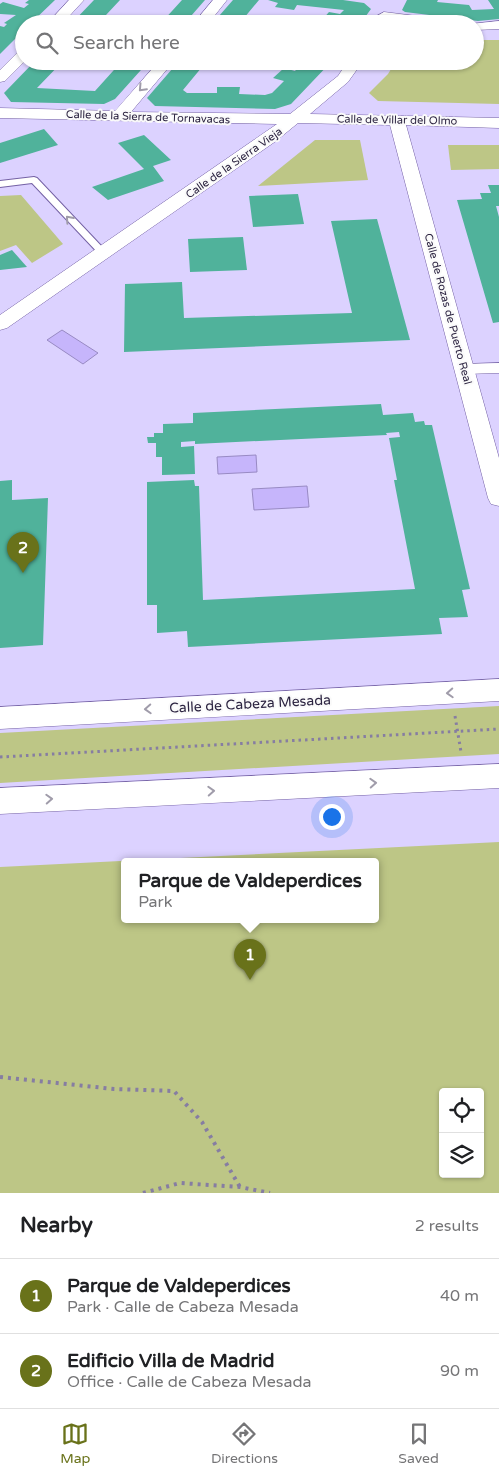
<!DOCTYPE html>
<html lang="en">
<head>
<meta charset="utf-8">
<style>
	:root { --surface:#fff; --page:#f2f2f2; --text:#202124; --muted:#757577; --line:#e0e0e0; --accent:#69721a }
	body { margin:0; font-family:"Varela Round",sans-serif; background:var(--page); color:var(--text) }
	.controls { position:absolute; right:15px; bottom:15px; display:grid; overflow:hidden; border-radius:5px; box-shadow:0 1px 4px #0004 }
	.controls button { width:45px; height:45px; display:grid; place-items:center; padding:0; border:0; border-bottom:1px solid var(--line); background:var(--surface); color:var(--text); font:25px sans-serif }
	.you { position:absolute; left:331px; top:816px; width:18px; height:18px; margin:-12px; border:4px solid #fff; border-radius:50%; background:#1a73e8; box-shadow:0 0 0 8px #1a73e833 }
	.badge { display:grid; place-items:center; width:32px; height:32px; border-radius:50%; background:var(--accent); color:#fff; font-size:16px; font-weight:700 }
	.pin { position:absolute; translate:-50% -41px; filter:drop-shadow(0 1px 2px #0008) }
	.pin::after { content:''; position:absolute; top:26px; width:18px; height:15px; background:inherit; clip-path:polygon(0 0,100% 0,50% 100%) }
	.popup { position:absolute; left:121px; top:858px; width:258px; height:65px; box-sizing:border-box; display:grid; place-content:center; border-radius:5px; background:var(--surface); filter:drop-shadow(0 1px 4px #0005); font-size:16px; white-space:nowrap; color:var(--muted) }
	.popup b { font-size:19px; color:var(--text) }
	.popup::after { content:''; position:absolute; left:50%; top:100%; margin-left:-10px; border:10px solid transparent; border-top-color:var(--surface) }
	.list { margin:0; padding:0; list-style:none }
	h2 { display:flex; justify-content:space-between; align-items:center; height:65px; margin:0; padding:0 20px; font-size:21px }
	h2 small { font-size:16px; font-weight:400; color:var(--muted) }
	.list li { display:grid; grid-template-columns:32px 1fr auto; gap:15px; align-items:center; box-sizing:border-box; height:75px; padding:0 20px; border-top:1px solid var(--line) }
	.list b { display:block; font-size:19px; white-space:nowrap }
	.list p { margin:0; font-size:16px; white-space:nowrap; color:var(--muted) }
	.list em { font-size:16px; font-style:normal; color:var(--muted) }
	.icon { flex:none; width:28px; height:28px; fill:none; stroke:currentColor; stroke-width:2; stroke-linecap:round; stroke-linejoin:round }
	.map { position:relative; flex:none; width:499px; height:1193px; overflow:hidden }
	.search { position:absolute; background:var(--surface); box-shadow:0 1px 4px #0004; left:15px; right:15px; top:15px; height:55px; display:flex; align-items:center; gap:12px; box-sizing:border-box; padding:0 18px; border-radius:28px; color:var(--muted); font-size:19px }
	.sheet { height:215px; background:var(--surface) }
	nav { display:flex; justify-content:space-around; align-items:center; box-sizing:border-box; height:70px; border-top:1px solid var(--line); background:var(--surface); font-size:14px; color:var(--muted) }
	nav a { display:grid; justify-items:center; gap:2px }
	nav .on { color:var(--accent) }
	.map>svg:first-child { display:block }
	.green { fill:#bdc686; fill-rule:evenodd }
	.water { fill:#c6b5fb; stroke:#988ac3 }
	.building { fill:#50b29b }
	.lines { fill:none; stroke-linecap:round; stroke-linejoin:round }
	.service-casing { stroke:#7461a5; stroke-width:2 }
	.pedestrian-casing { stroke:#7461a5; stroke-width:1 }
	.minor-casing { stroke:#7461a5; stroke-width:1 }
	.path-far1 { stroke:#867da2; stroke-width:3; stroke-dasharray:2.5 4; stroke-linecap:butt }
	.path { stroke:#867da2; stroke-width:4; stroke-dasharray:3 5; stroke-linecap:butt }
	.service { fill:#fff; fill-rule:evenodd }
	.pedestrian { fill:#fff; fill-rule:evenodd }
	.minor { fill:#fff; fill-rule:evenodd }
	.oneway { stroke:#a09caa }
	.labels { text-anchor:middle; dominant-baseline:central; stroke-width:4; stroke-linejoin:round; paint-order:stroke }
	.far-street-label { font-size:11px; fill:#2c2441; stroke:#fafafa }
	.street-label { font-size:14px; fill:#2c2441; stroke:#fafafa }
</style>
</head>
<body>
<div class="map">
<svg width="499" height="1193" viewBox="0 0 499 1193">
	<rect width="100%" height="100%" fill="#dcd2ff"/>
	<g class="green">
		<path d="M475 40H499V104L378 101 369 93 388 74 396 61H475Z"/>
		<path d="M315 140H360L368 180 258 186Z"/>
		<path d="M448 145H499V169L451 170Z"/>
		<path d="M21 195 63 244 32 263 16 245 0 251V196Z"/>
		<path d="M499 706V754L0 783V733Z"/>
		<path d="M499 842V1193H0V867ZM125 861H375V919H125ZM443 1092H480V1174H443Z"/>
	</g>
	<g class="water">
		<path d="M62 330 98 353 83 364 47 340Z"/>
		<path d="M256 455 257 472 218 474 217 457Z"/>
		<path d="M307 486 309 507 254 510 252 489Z"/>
	</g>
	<g class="building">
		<path d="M29 0H55L30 24H24V30L0 54V26L4 27 7 24 4 23 16 15 0 14V4L3 2 24 8 29 4 25 3Z"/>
		<path d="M94 0H120L106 15 128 18 123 24H71Z"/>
		<path d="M182 0H205L184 24H157L162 22Z"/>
		<path d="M233 0H259L244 18 255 20 251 24H212Z"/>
		<path d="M268 0H343L364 3 371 9 360 24H333L322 20 329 12 340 14 344 10 297 5 294 10 275 7 278 3Z"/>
		<path d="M407 0H438L437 2 469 5 472 10 494 9 488 0H499V19L478 21 405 12 402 10Z"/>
		<path d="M35 61H63L37 88 95 91 122 61H149L115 99 104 104 11 102 4 93Z"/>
		<path d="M179 61H220L213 69 202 67 183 90 187 93H217V87H240L239 94 265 95 272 93 284 81 273 78 284 68 295 71 303 61H332L291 104 275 109 155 106 147 98Z"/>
		<path d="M44 129 58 145 0 163V143Z"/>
		<path d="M144 135 171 160 153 166 164 181 108 200 92 187 144 169 118 143Z"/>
		<path d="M488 185H499V206H496L499 217V322L493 323 457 200 482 199 480 193H491Z"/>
		<path d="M298 194 304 224 253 227 249 196Z"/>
		<path d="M377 219 410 340 124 352 125 284 182 282 184 318 352 313 331 221Z"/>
		<path d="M243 237 247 270 190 272 188 239Z"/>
		<path d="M12 250 27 267 0 270V255Z"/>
		<path d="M381 404 383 415 413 413 415 422 424 421 425 425H432L470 589 462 590 468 617 439 618 442 634 188 647 187 631 157 633V605H147V482L194 480 195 486H199L203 600 415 589 394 480H397L389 438 400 437 399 432 386 433 387 435 301 439 195 444V441L181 442V447L194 446 195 474 162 475V457H156V443H148L147 437H154V433H163V424L193 423V413Z"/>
		<path d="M12 480V500L48 498 43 645 0 648V481Z"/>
	</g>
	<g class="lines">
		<g class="service-casing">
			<path id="service" d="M34 177 37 178 106 251V255H100L32 183 0 187V181Z"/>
		</g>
		<g class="pedestrian-casing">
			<path id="pedestrian" d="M499 363V373L464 374 458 373 456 369 458 365 464 364Z"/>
		</g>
		<g class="minor-casing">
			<g id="minor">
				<path d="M69 0H84L62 24H47Z"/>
				<path d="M213 0H227L208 24H193Z"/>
				<path d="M384 12 448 20 455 24H413L379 19 377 16Z"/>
				<path d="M499 21V29L475 30V24H470Z"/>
				<path d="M24 50 25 61 5 81 0 82V70L19 51Z"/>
				<path d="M159 61H174L131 112 290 114 338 76 348 61H363L348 82 310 114 499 118V128L406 125 499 458V506L491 504 488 498 390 125 298 123 276 141 7 328 0 330V315L277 124 0 118V108L115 111Z"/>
				<path d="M499 679V701L0 729V707Z"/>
				<path d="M499 764V788L0 814V788Z"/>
			</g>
		</g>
		<g class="path-far1">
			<path d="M455 716 461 752"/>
			<path d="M0 757 499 729"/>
		</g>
		<g class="path">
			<path d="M0 1077 114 1089 174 1091 202 1122 240 1187"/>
			<path d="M143 1193 180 1183 240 1187 270 1193"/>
		</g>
		<use href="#service" class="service"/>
		<use href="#pedestrian" class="pedestrian"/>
		<use href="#minor" class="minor"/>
	</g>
	<defs><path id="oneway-chevron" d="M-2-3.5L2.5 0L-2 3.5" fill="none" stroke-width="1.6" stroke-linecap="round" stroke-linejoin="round" transform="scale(1.25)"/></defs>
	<g class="oneway">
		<use href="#oneway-chevron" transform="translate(142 88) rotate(133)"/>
		<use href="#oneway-chevron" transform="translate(69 219) rotate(-132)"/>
		<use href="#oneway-chevron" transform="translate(450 693) rotate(177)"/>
		<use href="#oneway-chevron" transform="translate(148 709) rotate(177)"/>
		<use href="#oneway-chevron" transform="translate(373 783) rotate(-3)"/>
		<use href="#oneway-chevron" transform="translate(211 791) rotate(-3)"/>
		<use href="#oneway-chevron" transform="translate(49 799) rotate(-3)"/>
	</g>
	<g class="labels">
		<g class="far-street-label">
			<text transform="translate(148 117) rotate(2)">Calle de la Sierra de Tornavacas</text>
			<text transform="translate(397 120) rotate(1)">Calle de Villar del Olmo</text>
			<text transform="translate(234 163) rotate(-35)">Calle de la Sierra Vieja</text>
			<text transform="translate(448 309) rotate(75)">Calle de Rozas de Puerto Real</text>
		</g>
		<g class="street-label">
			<text transform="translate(250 704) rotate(-3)">Calle de Cabeza Mesada</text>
		</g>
	</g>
</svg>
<div class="controls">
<button><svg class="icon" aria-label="locate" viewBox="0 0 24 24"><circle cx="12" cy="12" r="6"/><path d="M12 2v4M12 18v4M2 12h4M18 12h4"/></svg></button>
<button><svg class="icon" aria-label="layers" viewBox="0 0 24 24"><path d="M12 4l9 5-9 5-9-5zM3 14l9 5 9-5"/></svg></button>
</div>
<div class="you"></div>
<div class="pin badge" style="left:250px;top:980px">1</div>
<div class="popup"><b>Parque de Valdeperdices</b>Park</div>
<div class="pin badge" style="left:23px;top:573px">2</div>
<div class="search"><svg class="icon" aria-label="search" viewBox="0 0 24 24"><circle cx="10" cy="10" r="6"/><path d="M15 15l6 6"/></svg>Search here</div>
</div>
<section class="sheet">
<h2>Nearby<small>2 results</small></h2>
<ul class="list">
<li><span class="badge">1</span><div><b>Parque de Valdeperdices</b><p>Park · Calle de Cabeza Mesada</p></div><em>40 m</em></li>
<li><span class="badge">2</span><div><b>Edificio Villa de Madrid</b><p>Office · Calle de Cabeza Mesada</p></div><em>90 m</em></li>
</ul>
</section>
<nav>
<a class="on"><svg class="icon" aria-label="map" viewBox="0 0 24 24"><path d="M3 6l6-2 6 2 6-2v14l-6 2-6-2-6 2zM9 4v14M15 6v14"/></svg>Map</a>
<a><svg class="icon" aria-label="directions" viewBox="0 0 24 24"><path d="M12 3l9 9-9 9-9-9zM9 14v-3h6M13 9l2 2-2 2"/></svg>Directions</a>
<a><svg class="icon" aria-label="saved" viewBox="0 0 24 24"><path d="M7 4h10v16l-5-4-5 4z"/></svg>Saved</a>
</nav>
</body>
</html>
